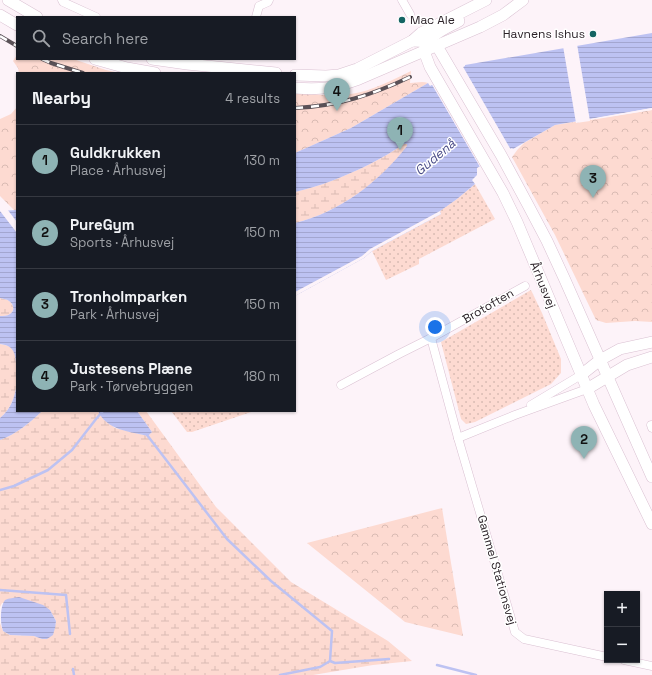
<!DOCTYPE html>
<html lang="en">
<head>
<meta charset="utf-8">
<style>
	:root { --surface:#171b24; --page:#242831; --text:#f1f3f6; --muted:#9ea1a6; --line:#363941; --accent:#8eb3b4 }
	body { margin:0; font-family:"Space Grotesk",sans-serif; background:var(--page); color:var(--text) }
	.controls { position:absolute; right:12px; bottom:12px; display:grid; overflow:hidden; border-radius:0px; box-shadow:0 1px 3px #0004 }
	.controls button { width:36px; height:36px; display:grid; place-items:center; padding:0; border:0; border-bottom:1px solid var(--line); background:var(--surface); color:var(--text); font:20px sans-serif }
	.you { position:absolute; left:435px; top:327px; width:14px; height:14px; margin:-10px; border:3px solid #fff; border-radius:50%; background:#1a73e8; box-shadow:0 0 0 6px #1a73e833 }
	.badge { display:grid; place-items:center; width:26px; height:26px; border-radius:50%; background:var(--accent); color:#111; font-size:13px; font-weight:700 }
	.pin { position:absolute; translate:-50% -33px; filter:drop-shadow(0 1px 2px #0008) }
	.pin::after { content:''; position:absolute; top:21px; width:14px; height:12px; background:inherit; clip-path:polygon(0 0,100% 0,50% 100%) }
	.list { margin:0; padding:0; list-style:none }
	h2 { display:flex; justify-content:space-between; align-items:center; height:52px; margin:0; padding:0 16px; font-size:17px }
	h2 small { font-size:13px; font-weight:400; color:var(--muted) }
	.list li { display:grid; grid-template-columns:26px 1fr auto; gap:12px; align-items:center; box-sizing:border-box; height:72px; padding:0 16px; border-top:1px solid var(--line) }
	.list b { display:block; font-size:15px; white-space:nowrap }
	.list p { margin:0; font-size:13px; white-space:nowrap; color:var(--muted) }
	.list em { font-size:13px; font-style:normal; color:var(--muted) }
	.icon { flex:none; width:22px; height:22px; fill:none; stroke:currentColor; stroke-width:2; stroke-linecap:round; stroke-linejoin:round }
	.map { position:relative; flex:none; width:652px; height:675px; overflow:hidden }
	.search { position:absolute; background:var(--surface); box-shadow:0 1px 3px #0004; left:16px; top:16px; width:280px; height:44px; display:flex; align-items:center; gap:10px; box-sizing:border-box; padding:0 14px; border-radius:0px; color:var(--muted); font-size:15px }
	.panel { position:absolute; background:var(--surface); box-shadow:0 1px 3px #0004; left:16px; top:72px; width:280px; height:340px; border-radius:0px }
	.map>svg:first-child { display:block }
	.grass { fill:url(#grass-dots) }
	.forest { fill:url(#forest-crowns) }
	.wetland { fill:url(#wetland-marsh) }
	.water { fill:url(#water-rules) }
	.pier { fill:#fdf3f9 }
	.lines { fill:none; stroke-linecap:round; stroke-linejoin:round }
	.stream { stroke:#bdc2f2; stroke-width:2.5 }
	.street-casing { stroke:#dac1d2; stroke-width:9 }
	.secondary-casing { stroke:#dac1d2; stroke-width:12 }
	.street { stroke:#fff; stroke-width:8 }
	.secondary { stroke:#fff; stroke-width:11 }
	.rail-casing { stroke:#5a5157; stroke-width:4 }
	.rail { stroke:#fff; stroke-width:2.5; stroke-dasharray:8; stroke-linecap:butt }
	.poi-dot { fill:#146463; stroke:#fff; stroke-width:1.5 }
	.labels { text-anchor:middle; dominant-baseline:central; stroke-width:3; stroke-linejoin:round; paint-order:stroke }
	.poi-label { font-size:12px; fill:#2b2228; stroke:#fff; text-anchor:start }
	.street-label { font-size:12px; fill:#2b2228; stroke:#fff }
	.water-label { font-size:13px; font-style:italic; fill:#4a4c88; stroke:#fff }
</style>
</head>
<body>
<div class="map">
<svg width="652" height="675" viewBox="0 0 652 675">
	<defs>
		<pattern id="grass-dots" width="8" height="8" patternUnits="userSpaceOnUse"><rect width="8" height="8" fill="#fddad1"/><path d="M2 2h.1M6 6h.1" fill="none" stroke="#d9bbb3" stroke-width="1.8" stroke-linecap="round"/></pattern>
		<pattern id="forest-crowns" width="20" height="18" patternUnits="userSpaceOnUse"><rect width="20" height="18" fill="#fddad1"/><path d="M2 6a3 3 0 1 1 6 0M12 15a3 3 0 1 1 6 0" fill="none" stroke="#d9bbb3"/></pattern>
		<pattern id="wetland-marsh" width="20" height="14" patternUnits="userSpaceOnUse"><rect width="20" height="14" fill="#fddad1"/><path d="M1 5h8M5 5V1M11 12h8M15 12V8" fill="none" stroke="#d9bbb3"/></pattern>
		<pattern id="water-rules" width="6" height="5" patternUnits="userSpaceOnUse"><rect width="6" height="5" fill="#bdc2f2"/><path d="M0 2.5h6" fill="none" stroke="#a3a6d0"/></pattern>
	</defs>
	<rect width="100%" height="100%" fill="#fdf3f9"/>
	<g class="grass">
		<path d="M475 184 495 219 419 259V264L386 280 372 251 441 214 440 211 457 199Z"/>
		<path d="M531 290 542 313 561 359V373L551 384 475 422 466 424 461 419 441 342Z"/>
		<path d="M171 411H254L192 432H187Z"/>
	</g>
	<g class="forest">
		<path d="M17 55V59H73L106 70 119 73H19L18 68 13 61Z"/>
		<path d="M411 71 410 83C416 83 422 81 428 83L351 128 295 153V92C313 94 332 97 351 94 372 91 392 80 411 71Z"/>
		<path d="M17 107V210H14L0 196V119L11 114Z"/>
		<path d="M652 110V322L635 321 606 323 596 320 555 235 512 157 518 149 524 143 555 125Z"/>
		<path d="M442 508 463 636 405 622 307 543Z"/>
	</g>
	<g class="wetland">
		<path d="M404 144H407V147C379 182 340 212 295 223V192C321 186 346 176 370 164 382 158 393 151 404 144Z"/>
		<path d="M0 298C3 299 7 299 9 301 14 304 15 311 10 314 7 316 3 316 0 316Z"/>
		<path d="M0 344C5 345 11 346 14 351 15 354 16 359 16 363 19 382 16 405 0 418Z"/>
		<path d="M42 411H98V412L115 428 148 436 152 432 137 411H146L216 507 291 582 388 641 412 661 373 665 313 675H0V623L3 631 10 635 34 636 42 639 55 628 56 621 50 610 2 603 0 607V440C16 434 30 423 42 411Z"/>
	</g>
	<g class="water">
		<path d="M652 33V108L555 125 513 149 512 148 510 149 477 168V175L472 180 475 184 457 199 440 211 441 214 372 251 364 258 295 296V223C340 212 379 182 407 146V144H404C393 151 382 158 370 164 346 176 321 186 295 192V153L351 128 428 83 430 86 465 66V65Z"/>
		<path d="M17 210V369C15 355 16 346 0 344V316C3 316 7 316 10 314 15 311 14 304 9 301 7 299 3 299 0 298V211Z"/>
		<path d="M17 383V411H42C30 423 16 434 0 440V418C11 409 15 397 17 383Z"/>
		<path d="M98 411H137L152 432 148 436C131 432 106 430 98 411Z"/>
		<path d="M19 597 43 605 50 610 56 621 55 628 53 635 47 639H42L34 636 10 635 3 631C0 623 0 606 5 600 9 598 14 598 19 597Z"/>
	</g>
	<g class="pier">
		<path d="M577 44 590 121 576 123 563 46Z"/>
		<path d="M462 65 511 150 480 167 431 83Z"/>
		<path d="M652 108V110L591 120V119Z"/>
		<path d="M0 209H7L17 222V233L0 211Z"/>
		<path d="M440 211 441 214 372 251 364 258 295 296V292L362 256 370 249Z"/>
	</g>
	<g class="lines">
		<g class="stream">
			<path d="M147 435 227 539 271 581 332 631 330 661 320 667 280 675"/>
			<path d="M0 490 14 486 48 470 72 450 96 419 103 411"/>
			<path d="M0 590 66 595 70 634"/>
			<path d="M330 661 335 663 389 659"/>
			<path d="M437 665 476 675"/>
			<path d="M73 669 74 675"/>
		</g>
		<g class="street-casing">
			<g id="street">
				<path d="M62 0 63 2 96 17"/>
				<path d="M402 0 410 14"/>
				<path d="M256 17 259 6 268 2 269 0"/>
				<path d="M431 338 458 438 515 632 524 639 607 657"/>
				<path d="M341 385 399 354 431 338 525 286"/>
				<path d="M531 405 581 375"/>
				<path d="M651 425 652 428"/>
				<path d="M458 438 515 415 587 389"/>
				<path d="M624 660 652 666"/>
			</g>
		</g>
		<g class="secondary-casing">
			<g id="secondary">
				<path d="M8 0 37 17"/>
				<path d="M0 15 17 25"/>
				<path d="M412 41C421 41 429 41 437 46L501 155 528 205 547 241 565 280 652 477"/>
				<path d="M425 46C431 34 447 28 459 21"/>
				<path d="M424 51 430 67 503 193 517 222 594 405 652 524"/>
				<path d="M95 59 127 68 155 73"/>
				<path d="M152 59 187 64 276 73"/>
				<path d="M295 75 326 76 339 75 357 69 412 41 421 33 486 0"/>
				<path d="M295 88C322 90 334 88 359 79L480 27 503 15 523 0"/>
				<path d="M581 375 600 360 620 349 652 342"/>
				<path d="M587 389 627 365 652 357"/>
			</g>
		</g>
		<use href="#street" class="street"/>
		<use href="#secondary" class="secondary"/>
		<g class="rail-casing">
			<g id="rail">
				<path d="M0 36 17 46"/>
				<path d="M42 59 51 63 83 73"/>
				<path d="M295 108C338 106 372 95 410 77"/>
			</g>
		</g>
		<use href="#rail" class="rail"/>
	</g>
	<g class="poi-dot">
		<circle cx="402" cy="20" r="4"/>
		<circle cx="593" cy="34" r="4"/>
	</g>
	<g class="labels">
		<g class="poi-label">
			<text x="410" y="20">Mac Ale</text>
			<text x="585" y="34" text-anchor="end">Havnens Ishus</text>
		</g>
		<g class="street-label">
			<text transform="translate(543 285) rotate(68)">Århusvej</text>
			<text transform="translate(488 306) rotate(-30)">Brotoften</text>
			<text transform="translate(497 570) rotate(74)">Gammel Stationsvej</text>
		</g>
		<g class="water-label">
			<text transform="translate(435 157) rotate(-40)">Gudenå</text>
		</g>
	</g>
</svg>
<div class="controls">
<button>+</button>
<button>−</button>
</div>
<div class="you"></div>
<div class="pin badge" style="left:400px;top:150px">1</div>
<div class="pin badge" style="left:584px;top:459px">2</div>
<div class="pin badge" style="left:593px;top:198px">3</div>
<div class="pin badge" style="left:337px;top:111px">4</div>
<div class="search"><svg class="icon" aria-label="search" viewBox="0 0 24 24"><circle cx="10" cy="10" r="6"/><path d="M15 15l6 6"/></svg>Search here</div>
<section class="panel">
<h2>Nearby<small>4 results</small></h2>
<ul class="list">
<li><span class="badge">1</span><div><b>Guldkrukken</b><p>Place · Århusvej</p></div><em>130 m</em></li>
<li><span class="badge">2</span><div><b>PureGym</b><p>Sports · Århusvej</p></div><em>150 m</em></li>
<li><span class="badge">3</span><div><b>Tronholmparken</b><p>Park · Århusvej</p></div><em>150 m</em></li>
<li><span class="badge">4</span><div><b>Justesens Plæne</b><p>Park · Tørvebryggen</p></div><em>180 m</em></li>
</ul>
</section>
</div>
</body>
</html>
